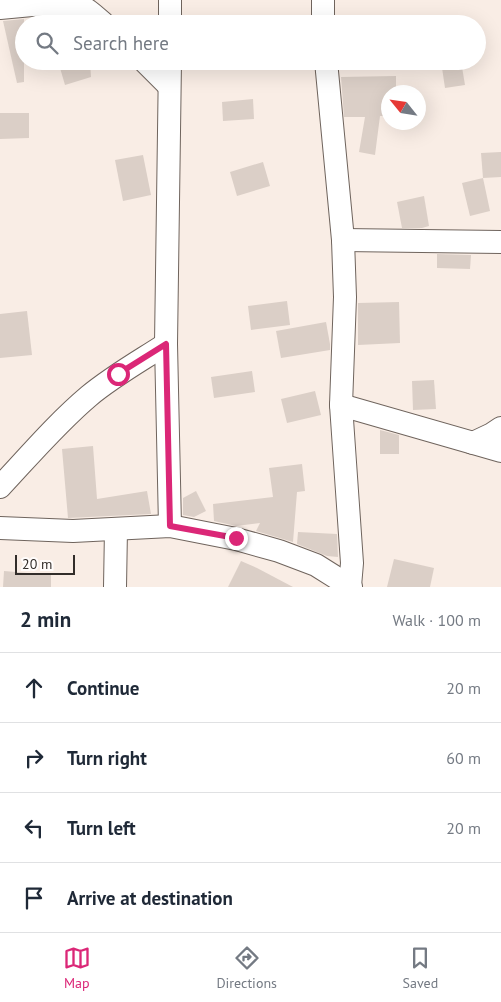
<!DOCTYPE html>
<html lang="en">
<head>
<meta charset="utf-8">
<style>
	:root { --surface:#fff; --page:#f6f6f7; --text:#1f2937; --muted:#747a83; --line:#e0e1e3; --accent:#db2777 }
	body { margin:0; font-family:"PT Sans",sans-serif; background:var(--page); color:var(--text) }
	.compass { position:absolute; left:381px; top:85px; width:45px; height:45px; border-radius:50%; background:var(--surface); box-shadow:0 5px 20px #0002; rotate:300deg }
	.scale { position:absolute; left:15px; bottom:12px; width:60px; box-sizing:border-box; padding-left:5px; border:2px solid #322d2a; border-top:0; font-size:14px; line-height:18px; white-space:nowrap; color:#322d2a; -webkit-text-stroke:4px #fffcfb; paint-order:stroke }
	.stop { position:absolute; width:15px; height:15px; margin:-11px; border:4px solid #db2777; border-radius:50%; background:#fff }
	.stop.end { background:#db2777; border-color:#fff; box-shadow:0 1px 5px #0008 }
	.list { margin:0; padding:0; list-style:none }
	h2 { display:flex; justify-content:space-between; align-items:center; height:65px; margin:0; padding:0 20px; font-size:21px }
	h2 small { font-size:16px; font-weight:400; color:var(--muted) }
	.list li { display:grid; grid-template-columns:32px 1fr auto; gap:15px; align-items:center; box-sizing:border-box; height:70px; padding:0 20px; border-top:1px solid var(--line) }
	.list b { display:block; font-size:19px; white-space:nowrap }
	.list em { font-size:16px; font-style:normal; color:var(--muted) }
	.icon { flex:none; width:28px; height:28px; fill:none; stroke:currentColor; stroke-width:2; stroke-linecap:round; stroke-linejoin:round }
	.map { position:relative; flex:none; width:501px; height:587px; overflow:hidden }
	.search { position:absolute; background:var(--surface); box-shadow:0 5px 20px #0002; left:15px; right:15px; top:15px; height:55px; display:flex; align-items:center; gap:12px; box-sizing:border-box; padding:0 18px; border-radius:28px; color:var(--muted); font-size:19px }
	.sheet { height:345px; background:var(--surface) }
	nav { display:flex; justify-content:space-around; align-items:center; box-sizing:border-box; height:70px; border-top:1px solid var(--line); background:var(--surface); font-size:14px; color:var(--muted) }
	nav a { display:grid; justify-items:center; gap:2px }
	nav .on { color:var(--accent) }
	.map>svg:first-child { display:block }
	.building { fill:#dbcfc7 }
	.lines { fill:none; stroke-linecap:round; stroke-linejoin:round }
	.minor-casing { stroke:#6f645d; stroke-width:24 }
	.minor { stroke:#fff; stroke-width:22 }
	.route { stroke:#db2777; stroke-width:6 }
</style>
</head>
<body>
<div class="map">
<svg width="501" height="587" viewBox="0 0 501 587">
	<rect width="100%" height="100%" fill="#f9ede5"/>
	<g class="building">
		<path d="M24 19V82L17 83 3 21Z"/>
		<path d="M58 61H90L91 77 65 85Z"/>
		<path d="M441 61H461L465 85 445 88Z"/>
		<path d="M396 76V92H388V116H380L375 155 359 152 365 117H344L341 77Z"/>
		<path d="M253 99 254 119 223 121 222 102Z"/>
		<path d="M0 113H29V138L0 139Z"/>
		<path d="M501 152V177L483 178 481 153Z"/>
		<path d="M143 155 151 195 123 201 115 160Z"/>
		<path d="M263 162 270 186 237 196 230 172Z"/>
		<path d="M483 178 490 211 470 216 462 183Z"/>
		<path d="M424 196 429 226 422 228H402L397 202Z"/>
		<path d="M437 254 471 255 470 269 437 268Z"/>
		<path d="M287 301 290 325 251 330 248 306Z"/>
		<path d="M399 302 400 343 358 345V303Z"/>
		<path d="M27 311 32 355 0 358V314Z"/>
		<path d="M326 322 330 344V350L281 358 276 331Z"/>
		<path d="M252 371 255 392 214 398 211 377Z"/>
		<path d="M434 380 436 409 413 410 412 381Z"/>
		<path d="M315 391 321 415 287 423 281 399Z"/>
		<path d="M380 430 399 435V454H380Z"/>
		<path d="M93 446 97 499 147 491 151 514 68 518 62 449Z"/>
		<path d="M302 464 305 491 297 492 293 542 256 531 260 523 236 526 214 521 213 504 273 497 269 468Z"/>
		<path d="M196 491 206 511 194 517 183 515V498Z"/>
		<path d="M298 532 337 534 338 557 327 556 297 544Z"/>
		<path d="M394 559 434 568 430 587H387Z"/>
		<path d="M241 561 257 568 293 587H228Z"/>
		<path d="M4 571 51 575V587H3Z"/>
	</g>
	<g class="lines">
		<g class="minor-casing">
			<g id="minor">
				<path d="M323 0V24"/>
				<path d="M0 8 32 5 75 4C86 7 95 16 104 24"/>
				<path d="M170 24V0"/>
				<path d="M144 61 169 86"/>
				<path d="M170 61 166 344 170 526"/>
				<path d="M326 61 343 240 345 297 341 405 352 563 350 586"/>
				<path d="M343 240 501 242"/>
				<path d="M341 405 501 451"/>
				<path d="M473 443 492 434 501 428"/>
				<path d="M0 487C29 456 57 423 89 396 113 376 140 361 166 344"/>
				<path d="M0 528 73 531 170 526 236 539 279 551 316 565 351 587"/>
				<path d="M115 587 116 529"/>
			</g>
		</g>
		<use href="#minor" class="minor"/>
	</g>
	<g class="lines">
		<path class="route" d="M118 374 166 344 170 526 236 538"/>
	</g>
</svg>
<svg class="compass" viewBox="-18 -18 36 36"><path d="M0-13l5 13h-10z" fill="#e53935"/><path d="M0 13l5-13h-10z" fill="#747a83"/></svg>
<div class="scale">20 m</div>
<div class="stop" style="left:118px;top:374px"></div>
<div class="stop end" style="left:236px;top:538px"></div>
<div class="search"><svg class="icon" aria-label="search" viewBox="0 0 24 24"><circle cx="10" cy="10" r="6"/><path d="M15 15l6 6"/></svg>Search here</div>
</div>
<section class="sheet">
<h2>2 min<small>Walk · 100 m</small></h2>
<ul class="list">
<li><svg class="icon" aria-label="ahead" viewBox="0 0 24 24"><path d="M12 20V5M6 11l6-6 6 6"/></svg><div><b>Continue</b></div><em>20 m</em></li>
<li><svg class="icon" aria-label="right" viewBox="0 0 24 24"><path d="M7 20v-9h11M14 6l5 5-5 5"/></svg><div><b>Turn right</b></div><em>60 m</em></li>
<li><svg class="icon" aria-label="left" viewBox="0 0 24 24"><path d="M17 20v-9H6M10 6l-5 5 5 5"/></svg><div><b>Turn left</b></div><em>20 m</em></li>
<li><svg class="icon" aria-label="arrive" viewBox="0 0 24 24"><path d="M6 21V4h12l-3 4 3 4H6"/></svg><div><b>Arrive at destination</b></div></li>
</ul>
</section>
<nav>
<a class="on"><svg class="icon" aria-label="map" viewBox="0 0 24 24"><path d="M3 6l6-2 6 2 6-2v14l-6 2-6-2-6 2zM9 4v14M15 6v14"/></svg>Map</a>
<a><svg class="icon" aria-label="directions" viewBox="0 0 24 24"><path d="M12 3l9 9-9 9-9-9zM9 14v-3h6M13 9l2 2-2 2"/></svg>Directions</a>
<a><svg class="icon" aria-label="saved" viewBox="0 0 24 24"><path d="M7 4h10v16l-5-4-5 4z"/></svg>Saved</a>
</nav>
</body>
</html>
